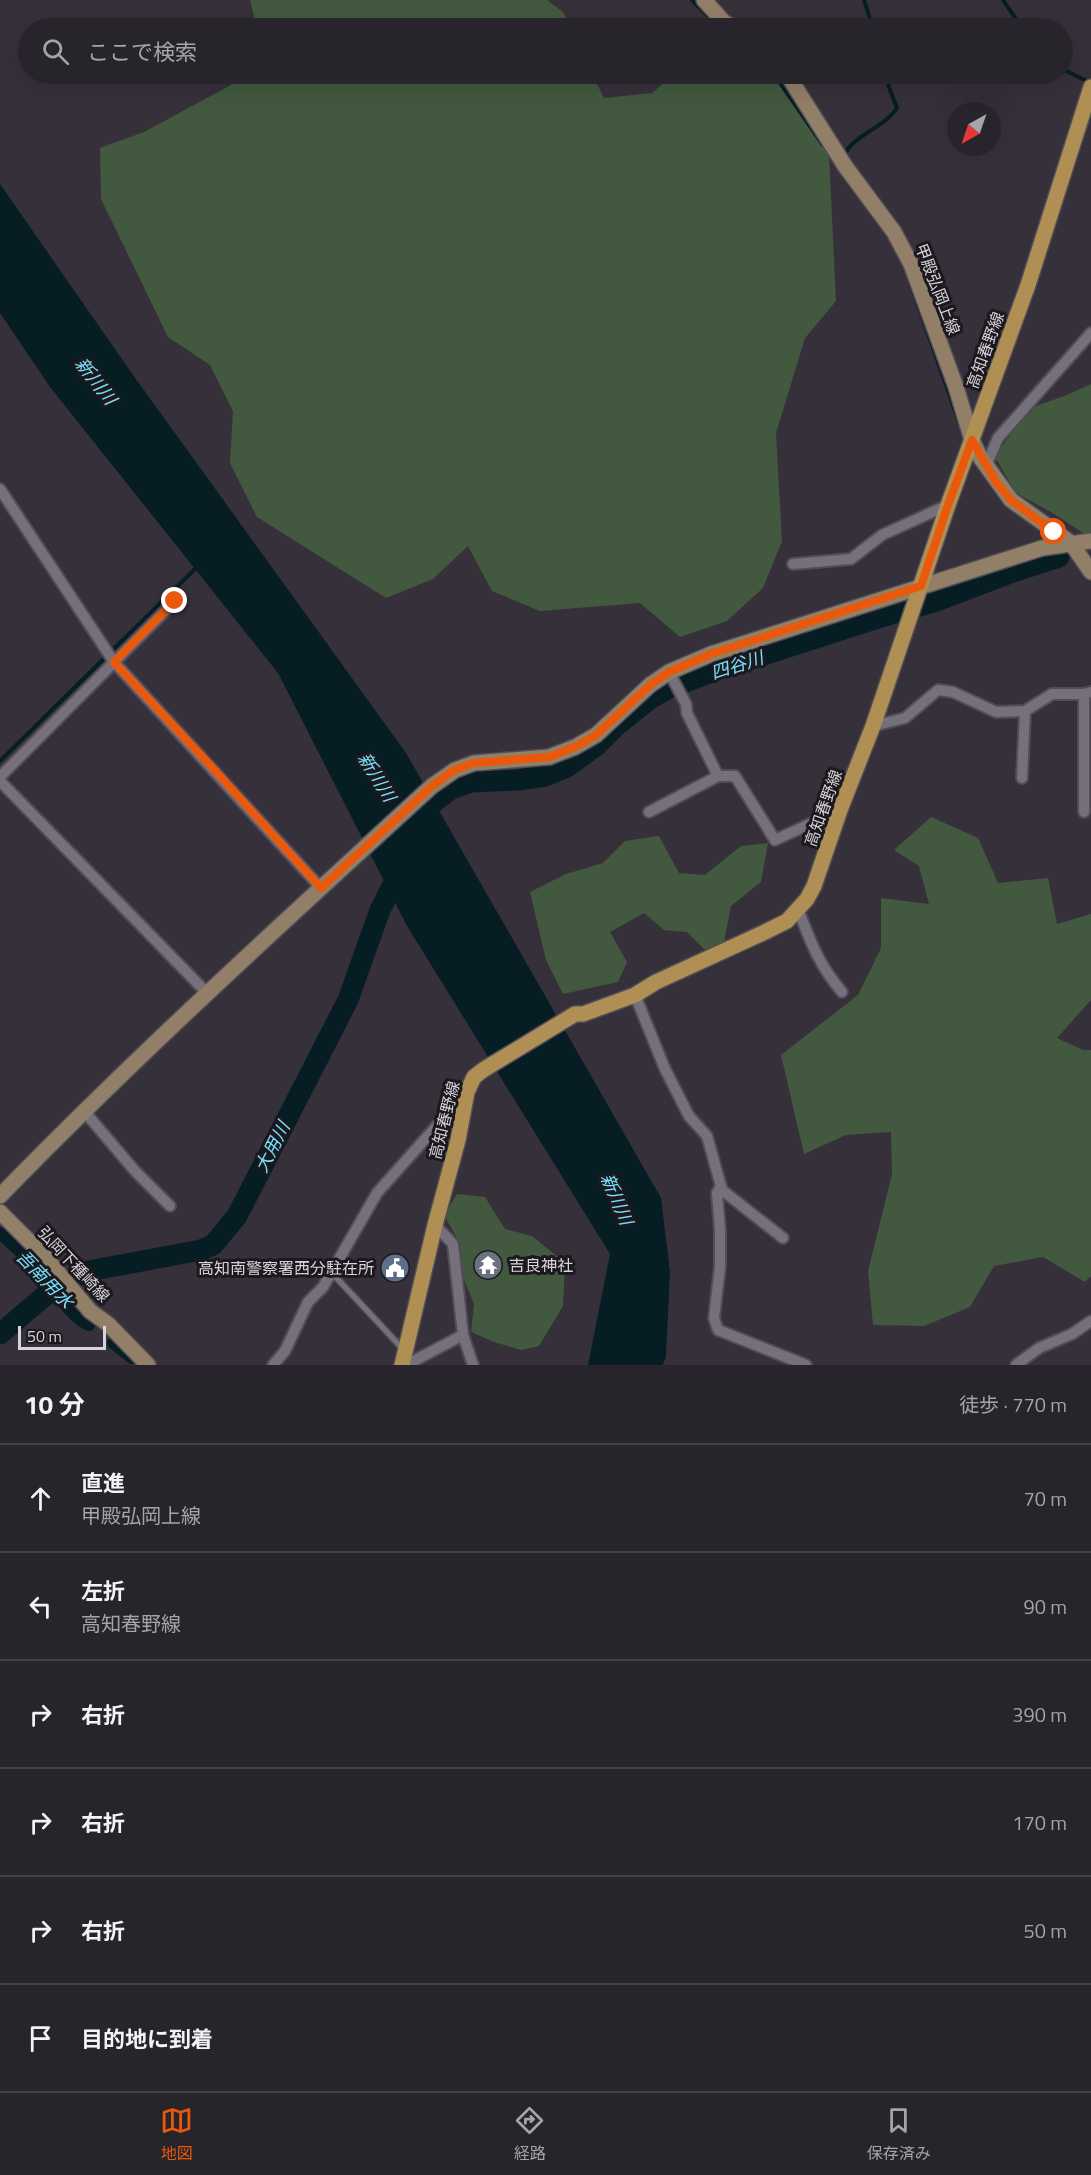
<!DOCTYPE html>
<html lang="ja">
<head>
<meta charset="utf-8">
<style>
	:root { --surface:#28242c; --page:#302c34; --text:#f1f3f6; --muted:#a5a4a9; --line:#444148; --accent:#ea580c }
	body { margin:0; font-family:"Titillium Web","Noto Sans JP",sans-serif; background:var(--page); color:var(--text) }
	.compass { position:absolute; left:947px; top:102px; width:54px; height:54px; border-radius:50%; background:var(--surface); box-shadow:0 6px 24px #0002; rotate:220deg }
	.scale { position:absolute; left:18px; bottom:15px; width:88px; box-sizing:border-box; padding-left:6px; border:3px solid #d7d3da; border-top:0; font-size:16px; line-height:21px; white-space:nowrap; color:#d7d3da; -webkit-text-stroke:4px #1c191e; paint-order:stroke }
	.stop { position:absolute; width:18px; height:18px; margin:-14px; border:4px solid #ea580c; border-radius:50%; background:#fff }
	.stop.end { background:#ea580c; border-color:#fff; box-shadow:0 2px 6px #0008 }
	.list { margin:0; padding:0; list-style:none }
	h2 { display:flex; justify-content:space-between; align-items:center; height:78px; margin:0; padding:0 24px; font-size:26px }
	h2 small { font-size:20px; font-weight:400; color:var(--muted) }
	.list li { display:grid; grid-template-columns:39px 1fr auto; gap:18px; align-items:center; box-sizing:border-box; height:108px; padding:0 24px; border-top:2px solid var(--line) }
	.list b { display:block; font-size:22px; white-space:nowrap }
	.list p { margin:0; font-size:20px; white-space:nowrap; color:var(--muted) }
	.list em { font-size:20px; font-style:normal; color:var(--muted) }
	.icon { flex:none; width:33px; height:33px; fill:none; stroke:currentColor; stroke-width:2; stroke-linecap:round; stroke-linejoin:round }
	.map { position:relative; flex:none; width:1091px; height:1365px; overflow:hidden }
	.search { position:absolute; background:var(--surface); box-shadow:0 6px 24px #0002; left:18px; right:18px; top:18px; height:66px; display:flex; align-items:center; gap:15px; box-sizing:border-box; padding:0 21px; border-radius:33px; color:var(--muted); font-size:22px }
	.sheet { height:726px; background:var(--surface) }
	nav { display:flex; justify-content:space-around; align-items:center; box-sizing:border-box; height:84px; border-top:2px solid var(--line); background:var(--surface); font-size:16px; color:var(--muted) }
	nav a { display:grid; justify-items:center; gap:3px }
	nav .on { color:var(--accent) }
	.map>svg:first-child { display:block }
	.green { fill:#42593f }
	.water { fill:#061d23 }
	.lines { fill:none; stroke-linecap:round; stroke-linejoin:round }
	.stream { stroke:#061d23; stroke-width:4 }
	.canal { stroke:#061d23; stroke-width:12 }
	.river { stroke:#061d23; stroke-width:21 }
	.lane-casing { stroke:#514c56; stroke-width:8 }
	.street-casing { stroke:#514c56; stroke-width:14 }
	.secondary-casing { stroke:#514c56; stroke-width:18 }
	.primary-casing { stroke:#514c56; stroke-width:18 }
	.lane { stroke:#766f7c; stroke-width:5 }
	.street { stroke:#766f7c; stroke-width:10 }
	.secondary { stroke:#927f68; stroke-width:15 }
	.primary { stroke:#af8f54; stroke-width:15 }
	.route { stroke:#ea580c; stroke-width:8 }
	.labels { text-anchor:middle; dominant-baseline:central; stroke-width:6; stroke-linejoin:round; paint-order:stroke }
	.street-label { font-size:16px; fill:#d7d3da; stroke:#1c191e }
	.poi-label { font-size:16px; fill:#d7d3da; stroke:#1c191e; text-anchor:start }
	.water-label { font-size:18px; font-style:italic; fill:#75e1fe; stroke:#1c191e }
</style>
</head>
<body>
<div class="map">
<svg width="1091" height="1365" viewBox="0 0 1091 1365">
	<rect width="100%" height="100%" fill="#36303b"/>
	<g class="green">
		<path d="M250 0H547L563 12 571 28H250L254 17Z"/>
		<path d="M235 74H592L604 98 652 93 674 74H783L829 154 836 301 805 338 776 433 782 541 763 588 727 621 680 637 640 603 540 611 492 591 468 546 433 579 386 598 257 517 230 463 233 411 210 365 168 337 101 199 100 148 144 132 231 85Z"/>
		<path d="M1091 384V534L1083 533 1051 512 1016 493 995 457 1013 431 1036 406 1067 395Z"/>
		<path d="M931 817 978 838 998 883 1048 878 1057 924 1091 914V1000L1057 1038 1083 1050H1091V1276L1085 1282 1043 1257 994 1266 970 1307 924 1326 873 1325 868 1271 892 1174 891 1132 846 1135 804 1154 781 1055 858 995 881 948V898L929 904 919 866 894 850Z"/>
		<path d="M659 836 679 873 705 875 741 846 768 843 761 882 731 906 724 942 706 951 687 932 664 930 644 913 610 932 627 962 618 982 563 994 546 960 530 892 566 874 603 863 625 841Z"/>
		<path d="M457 1194 485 1197 505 1229 532 1236 565 1263 563 1306 539 1346 521 1350 494 1342 471 1332 474 1304 462 1275 457 1238 444 1215Z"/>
	</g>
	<path class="water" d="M0 184 133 375 406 753 661 1198 670 1272 666 1356 663 1365H588L610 1254 407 926 278 673 50 387 0 313Z"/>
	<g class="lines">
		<g class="stream">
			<path d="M692 0 716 24"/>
			<path d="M864 0 873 28"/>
			<path d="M1003 0 1022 28"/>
			<path d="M1062 69 1085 80"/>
			<path d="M774 74 823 145"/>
			<path d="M844 155C856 133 883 129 897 108L884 74"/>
			<path d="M910 282 959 422"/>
			<path d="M0 761 198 566"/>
		</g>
		<g class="canal">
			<path d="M0 1233C11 1244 24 1254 35 1266 50 1282 69 1317 89 1325"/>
			<path d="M113 1343 132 1358"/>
		</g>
		<g class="river">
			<path d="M411 820 451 789 471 782 518 780 545 776 567 767 596 746 616 726 651 698 669 688 723 668 881 617 934 602 1013 572 1059 557"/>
			<path d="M0 1334 48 1293 83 1272 201 1250 213 1245 237 1216 348 1000 380 910 402 866"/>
		</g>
		<g class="lane-casing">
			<path id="lane" d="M331 1272 402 1348"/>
		</g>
		<g class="street-casing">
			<g id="street">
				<path d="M986 466 998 438 1091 333"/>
				<path d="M0 489 114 662 321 888"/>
				<path d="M793 564 851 559 882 535 948 505"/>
				<path d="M669 672 686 704 687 713 718 776H735L775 840 840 810"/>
				<path d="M873 726 905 718 938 690 953 692 996 712 1025 711 1052 694H1084L1091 692"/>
				<path d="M0 777 175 601"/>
				<path d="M1022 778 1025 711"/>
				<path d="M0 781 207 993"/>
				<path d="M649 812 718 776"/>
				<path d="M1084 812V694"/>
				<path d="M798 909C811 943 819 965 842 992"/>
				<path d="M635 995 665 1069 689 1116 707 1136 722 1190 783 1238"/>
				<path d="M84 1111 135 1171 170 1206"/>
				<path d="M721 1186 717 1193 720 1230V1267L714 1318 718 1330 806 1365"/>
				<path d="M463 1335 473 1365"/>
				<path d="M273 1365 285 1351 308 1302 323 1287 377 1193 467 1092"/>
				<path d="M402 1365H406L463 1335 453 1244 435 1225"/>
				<path d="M1016 1365 1039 1348 1072 1334 1091 1321"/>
			</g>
		</g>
		<g class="secondary-casing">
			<g id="secondary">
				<path d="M704 0 724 22 733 28"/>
				<path d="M787 74 845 166 894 232 911 264 956 387 972 440 980 457 1011 500 1071 543 1091 572"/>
				<path d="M0 1196C139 1053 286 920 432 786L455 770 474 763 549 757 575 747 596 735 650 685 669 672 711 654 1042 548 1091 541"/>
				<path d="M0 1212 46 1258 90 1311 108 1324 148 1365"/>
			</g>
		</g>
		<g class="primary-casing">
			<path id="primary" d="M402 1365 435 1225 458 1140 467 1092 474 1077 483 1070 575 1014H583L635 995 656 982 765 932 787 921 807 899 814 886 840 810 873 726 948 505 1028 285 1091 87"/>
		</g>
		<use href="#lane" class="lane"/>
		<use href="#street" class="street"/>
		<use href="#secondary" class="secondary"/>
		<use href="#primary" class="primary"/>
	</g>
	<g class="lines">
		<path class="route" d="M175 601 114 662 210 765 321 888 432 786 454 770 474 763 549 757 575 747 596 735 650 685 669 672 711 654 921 586 948 505 972 440 996 482 1011 500 1054 532"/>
	</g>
	<defs>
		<g id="temple-disc" transform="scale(1.5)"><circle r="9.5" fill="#6b7280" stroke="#1c191e"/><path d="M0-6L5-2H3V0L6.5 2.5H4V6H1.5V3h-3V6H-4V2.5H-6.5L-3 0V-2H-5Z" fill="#fff"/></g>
		<g id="civic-disc" transform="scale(1.5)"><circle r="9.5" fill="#5c6f8a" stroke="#1c191e"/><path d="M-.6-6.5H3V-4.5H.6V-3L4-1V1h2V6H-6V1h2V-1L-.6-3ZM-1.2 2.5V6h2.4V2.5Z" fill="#fff"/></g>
	</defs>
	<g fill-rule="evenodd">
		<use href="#temple-disc" x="488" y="1265"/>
		<use href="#civic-disc" x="395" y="1268"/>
	</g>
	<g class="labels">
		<g class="street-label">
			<text transform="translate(938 289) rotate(69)">甲殿弘岡上線</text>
			<text transform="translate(985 350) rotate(-70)">高知春野線</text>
			<text transform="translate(823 808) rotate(-70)">高知春野線</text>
			<text transform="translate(444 1120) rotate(-76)">高知春野線</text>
			<text transform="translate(74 1264) rotate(47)">弘岡下種崎線</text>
		</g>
		<g class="poi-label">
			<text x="509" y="1265">吉良神社</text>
			<text x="374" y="1268" text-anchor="end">高知南警察署西分駐在所</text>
		</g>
		<g class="water-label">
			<text transform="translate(96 381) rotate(52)">新川川</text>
			<text transform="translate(737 665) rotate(-18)">四谷川</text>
			<text transform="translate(377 777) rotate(58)">新川川</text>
			<text transform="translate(272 1147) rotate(-63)">大用川</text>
			<text transform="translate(617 1199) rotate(67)">新川川</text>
			<text transform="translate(45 1279) rotate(46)">吾南用水</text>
		</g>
	</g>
</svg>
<svg class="compass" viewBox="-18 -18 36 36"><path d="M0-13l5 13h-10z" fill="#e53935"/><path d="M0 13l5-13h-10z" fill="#a5a4a9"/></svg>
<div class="scale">50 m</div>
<div class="stop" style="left:1054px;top:532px"></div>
<div class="stop end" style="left:175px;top:601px"></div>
<div class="search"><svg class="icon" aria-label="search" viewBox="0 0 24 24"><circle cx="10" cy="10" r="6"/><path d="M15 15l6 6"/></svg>ここで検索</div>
</div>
<section class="sheet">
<h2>10 分<small>徒歩 · 770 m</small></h2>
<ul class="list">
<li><svg class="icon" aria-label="ahead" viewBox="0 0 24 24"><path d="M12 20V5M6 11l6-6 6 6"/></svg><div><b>直進</b><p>甲殿弘岡上線</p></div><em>70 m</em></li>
<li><svg class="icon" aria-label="left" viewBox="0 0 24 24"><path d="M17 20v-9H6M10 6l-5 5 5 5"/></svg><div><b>左折</b><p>高知春野線</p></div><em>90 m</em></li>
<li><svg class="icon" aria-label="right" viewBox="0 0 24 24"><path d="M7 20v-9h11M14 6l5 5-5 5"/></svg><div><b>右折</b></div><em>390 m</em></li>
<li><svg class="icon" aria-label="right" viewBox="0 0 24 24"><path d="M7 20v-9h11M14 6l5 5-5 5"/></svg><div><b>右折</b></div><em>170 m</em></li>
<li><svg class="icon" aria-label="right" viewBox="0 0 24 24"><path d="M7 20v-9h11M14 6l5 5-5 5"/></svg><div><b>右折</b></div><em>50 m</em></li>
<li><svg class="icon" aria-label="arrive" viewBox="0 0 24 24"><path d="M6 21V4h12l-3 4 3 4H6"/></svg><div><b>目的地に到着</b></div></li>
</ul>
</section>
<nav>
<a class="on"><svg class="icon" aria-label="map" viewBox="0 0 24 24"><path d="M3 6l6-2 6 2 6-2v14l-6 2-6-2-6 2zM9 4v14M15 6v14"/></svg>地図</a>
<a><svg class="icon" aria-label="directions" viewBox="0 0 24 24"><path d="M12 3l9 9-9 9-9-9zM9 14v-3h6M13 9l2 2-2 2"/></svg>経路</a>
<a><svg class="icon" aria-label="saved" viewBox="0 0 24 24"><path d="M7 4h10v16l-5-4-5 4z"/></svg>保存済み</a>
</nav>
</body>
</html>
